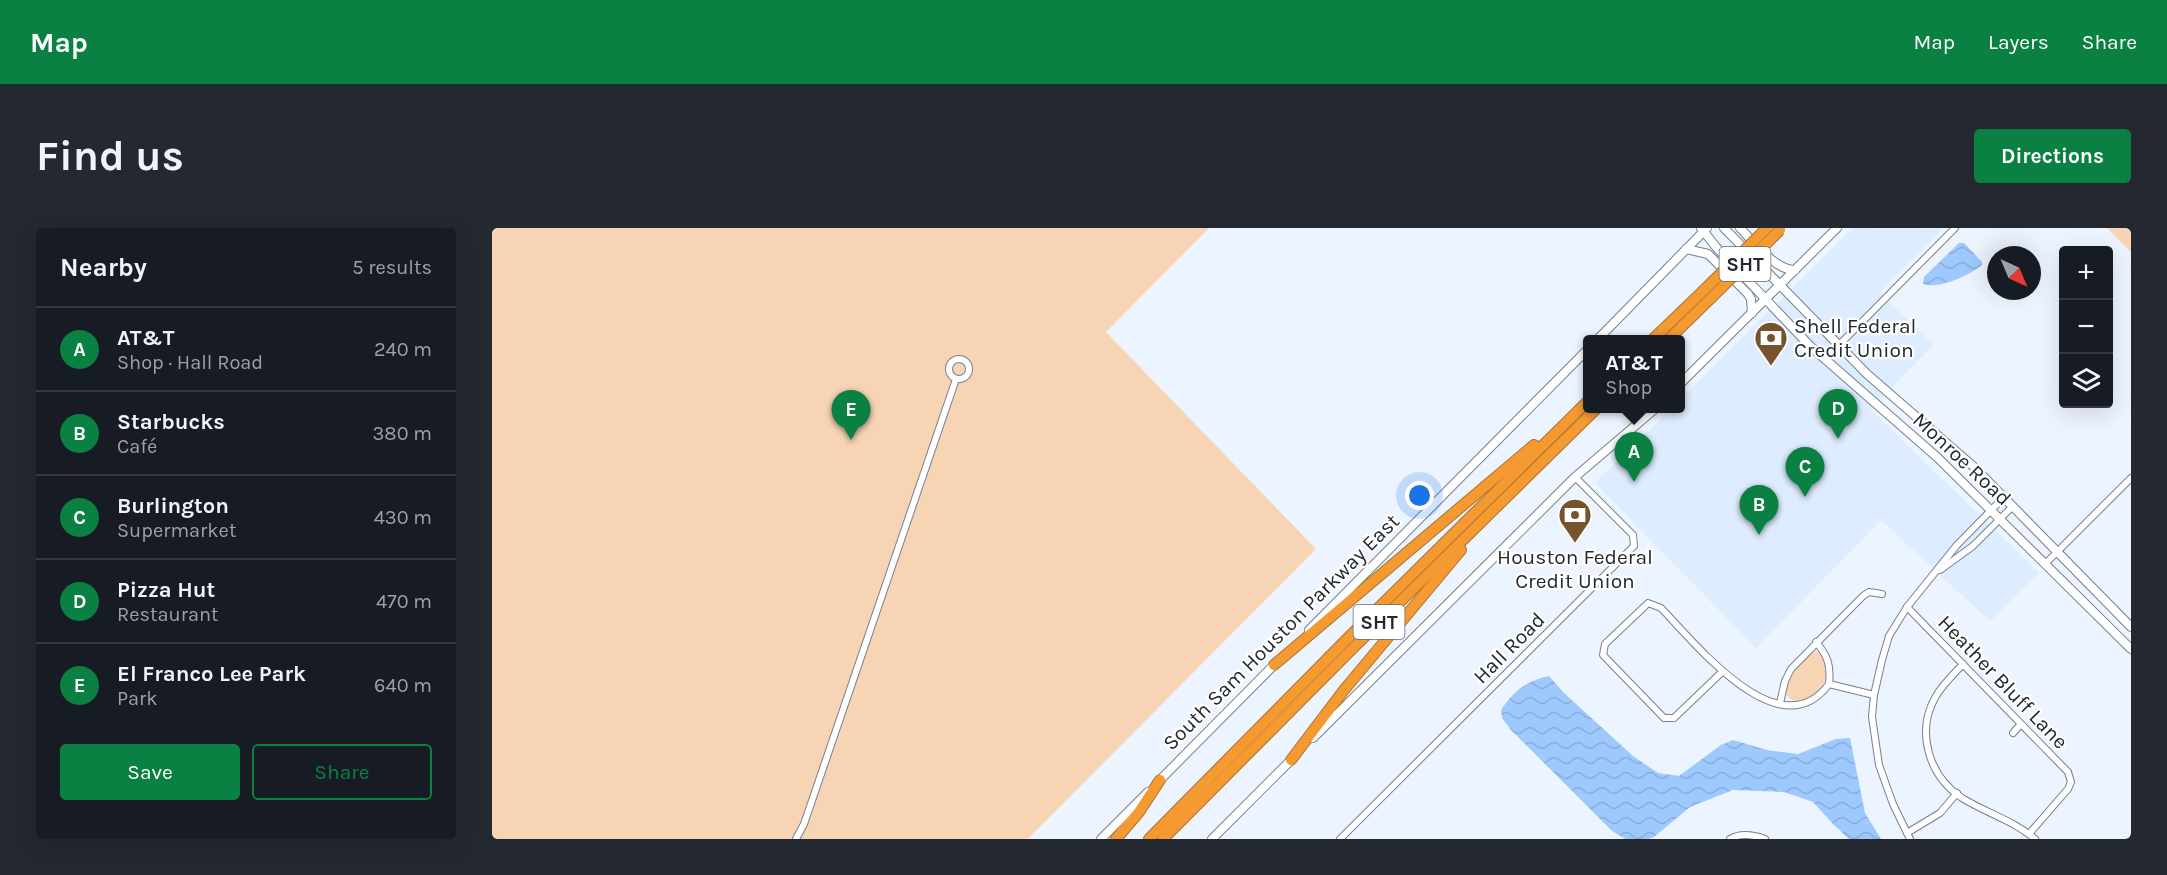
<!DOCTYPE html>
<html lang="en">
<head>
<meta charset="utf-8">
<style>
	:root { --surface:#171b24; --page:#242831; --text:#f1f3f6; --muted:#9ea1a6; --line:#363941; --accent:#0b8043 }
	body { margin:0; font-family:Karla,sans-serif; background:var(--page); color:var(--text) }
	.controls { position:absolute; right:18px; top:18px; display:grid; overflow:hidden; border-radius:6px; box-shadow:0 6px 24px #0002 }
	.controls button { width:54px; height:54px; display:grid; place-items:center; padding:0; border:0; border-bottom:2px solid var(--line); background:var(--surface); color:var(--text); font:30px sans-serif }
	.compass { position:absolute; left:1495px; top:18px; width:54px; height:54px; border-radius:50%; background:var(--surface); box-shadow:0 6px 24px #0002; rotate:136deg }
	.you { position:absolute; left:928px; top:268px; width:21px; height:21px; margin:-15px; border:4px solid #fff; border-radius:50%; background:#1a73e8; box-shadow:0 0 0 9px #1a73e833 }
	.badge { display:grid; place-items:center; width:39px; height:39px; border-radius:50%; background:var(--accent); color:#fff; font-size:20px; font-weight:700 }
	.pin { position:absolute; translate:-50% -50px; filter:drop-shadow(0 2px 3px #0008) }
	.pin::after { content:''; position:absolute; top:32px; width:21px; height:18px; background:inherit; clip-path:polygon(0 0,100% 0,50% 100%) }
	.popup { position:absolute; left:1091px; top:107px; width:102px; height:78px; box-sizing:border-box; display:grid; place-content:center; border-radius:6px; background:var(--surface); filter:drop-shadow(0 2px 4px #0005); font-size:20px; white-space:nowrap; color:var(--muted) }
	.popup b { font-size:22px; color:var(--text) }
	.popup::after { content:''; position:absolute; left:50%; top:100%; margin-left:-12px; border:12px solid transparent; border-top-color:var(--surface) }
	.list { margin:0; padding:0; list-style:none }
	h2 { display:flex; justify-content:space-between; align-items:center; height:78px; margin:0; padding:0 24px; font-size:26px }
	h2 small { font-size:20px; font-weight:400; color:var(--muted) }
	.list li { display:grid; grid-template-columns:39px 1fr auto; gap:18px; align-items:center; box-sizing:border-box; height:84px; padding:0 24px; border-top:2px solid var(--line) }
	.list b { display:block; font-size:22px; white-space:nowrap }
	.list p { margin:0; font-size:20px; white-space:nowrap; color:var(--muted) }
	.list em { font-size:20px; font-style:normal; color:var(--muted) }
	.actions { display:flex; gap:12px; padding:18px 24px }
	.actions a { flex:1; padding:14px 0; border:2px solid var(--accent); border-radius:6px; text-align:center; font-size:21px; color:var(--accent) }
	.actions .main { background:var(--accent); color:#fff }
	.icon { flex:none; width:33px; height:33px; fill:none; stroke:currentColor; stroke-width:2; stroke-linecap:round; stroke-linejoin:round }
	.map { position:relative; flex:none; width:1639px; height:611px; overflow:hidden; border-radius:6px }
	header { display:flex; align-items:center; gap:36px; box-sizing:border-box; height:84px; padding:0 30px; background:var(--accent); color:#fff }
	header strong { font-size:28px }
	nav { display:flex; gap:33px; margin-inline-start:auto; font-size:21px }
	.intro { display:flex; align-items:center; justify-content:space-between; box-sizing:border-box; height:144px; padding:0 36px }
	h1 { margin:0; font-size:42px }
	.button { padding:15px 27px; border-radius:6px; background:var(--accent); color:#fff; font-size:21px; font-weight:700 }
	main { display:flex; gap:36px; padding:0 36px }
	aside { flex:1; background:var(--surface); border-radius:6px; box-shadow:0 6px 24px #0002 }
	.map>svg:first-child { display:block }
	.built { fill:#ddecfe }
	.green { fill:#f7d4b4 }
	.water { fill:url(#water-waves) }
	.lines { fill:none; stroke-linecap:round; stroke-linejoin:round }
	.street-casing { stroke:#74808f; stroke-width:8 }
	.secondary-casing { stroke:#74808f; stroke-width:10 }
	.highway-casing { stroke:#ac7230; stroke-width:12 }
	.street { stroke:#fff; stroke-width:6 }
	.secondary { stroke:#fff; stroke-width:8 }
	.highway { stroke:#f59a30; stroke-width:10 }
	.highway-bridge-casing { stroke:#ac7230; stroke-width:12; stroke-linecap:butt }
	.highway-bridge { stroke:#f59a30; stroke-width:10 }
	.labels { text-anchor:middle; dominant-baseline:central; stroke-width:4.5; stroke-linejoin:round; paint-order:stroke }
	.shield { fill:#fff; stroke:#66696d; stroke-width:1.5 }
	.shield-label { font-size:20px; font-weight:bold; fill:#24292f }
	.poi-label { font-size:21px; fill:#24292f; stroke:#fff; text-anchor:start }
	.street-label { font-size:21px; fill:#24292f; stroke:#fff }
</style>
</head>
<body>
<header>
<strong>Map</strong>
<nav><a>Map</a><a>Layers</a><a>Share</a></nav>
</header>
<div class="intro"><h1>Find us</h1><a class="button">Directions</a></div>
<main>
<aside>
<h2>Nearby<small>5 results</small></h2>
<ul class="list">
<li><span class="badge">A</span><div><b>AT&amp;T</b><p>Shop · Hall Road</p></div><em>240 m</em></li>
<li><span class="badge">B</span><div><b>Starbucks</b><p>Café</p></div><em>380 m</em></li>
<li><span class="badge">C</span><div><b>Burlington</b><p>Supermarket</p></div><em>430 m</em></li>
<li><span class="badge">D</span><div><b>Pizza Hut</b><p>Restaurant</p></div><em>470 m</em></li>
<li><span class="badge">E</span><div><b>El Franco Lee Park</b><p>Park</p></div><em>640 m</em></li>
</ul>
<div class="actions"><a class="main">Save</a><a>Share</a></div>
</aside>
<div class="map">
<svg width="1639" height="611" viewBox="0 0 1639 611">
	<defs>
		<pattern id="water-waves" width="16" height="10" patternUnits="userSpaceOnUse" patternTransform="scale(1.5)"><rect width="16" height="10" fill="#9dc9fe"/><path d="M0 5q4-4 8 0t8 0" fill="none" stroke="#87adda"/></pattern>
	</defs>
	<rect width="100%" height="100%" fill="#ecf4ff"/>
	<path class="built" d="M1361 0 1451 1 1388 64 1442 117 1378 181 1547 345 1498 393 1389 292 1264 420 1103 255 1179 181 1188 180 1189 171Z"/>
	<g class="green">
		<path d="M0 0H717L614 104 824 321 536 611H0Z"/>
		<path d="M1615 0H1639V24Z"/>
		<path d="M1324 423C1356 439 1314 492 1294 466 1296 450 1309 429 1324 423Z"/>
	</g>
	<g class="water">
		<path d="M1467 15H1472L1490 34V37C1478 47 1446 62 1431 56L1432 49Z"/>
		<path d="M1057 448 1071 464 1141 528 1166 545 1187 548 1229 517 1241 512 1275 522 1306 526 1344 511 1358 510 1373 585 1389 611H1357L1340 595 1321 574 1292 564 1241 562 1198 579 1162 609 1157 611H1133L1120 603 1019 502 1010 490 1009 482C1022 463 1034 453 1057 448Z"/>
	</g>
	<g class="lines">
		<g class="street-casing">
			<g id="street">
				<path d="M1347 117 1463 0"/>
				<circle cx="467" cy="141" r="10"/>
				<path d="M1554 335 1639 250"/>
				<path d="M1448 342 1481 318 1521 278"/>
				<path d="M1415 379 1576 544 1579 554 1576 561 1537 606"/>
				<path d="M1471 436C1462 446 1451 456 1444 468 1423 504 1437 548 1470 570 1494 585 1521 592 1543 611"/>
				<path d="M1231 443 1182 490H1172L1111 427 1113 416 1152 379 1156 375 1169 380C1203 415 1288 523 1337 456 1339 438 1336 428 1324 414"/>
				<path d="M1337 456 1382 467"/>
				<path d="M1288 475 1293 453 1299 441 1371 368 1377 364 1390 366"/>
				<path d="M1521 505 1529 496"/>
				<path d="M1415 605 1448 585 1465 565"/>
				<path d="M304 611 312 596 464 151"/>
				<path d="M848 611 1142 318 1141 307 1083 249"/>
				<path d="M1238 611C1248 605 1262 607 1273 611"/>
				<path d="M1418 611 1401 576 1387 537 1380 489 1382 467 1390 432 1397 408 1415 379 1465 317 1512 269"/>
			</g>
		</g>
		<g class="secondary-casing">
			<g id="secondary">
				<path d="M1209 0 1224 19 1318 118 1446 230 1639 421"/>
				<path d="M1232 0 1375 146 1482 239 1639 399"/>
				<path d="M1248 0C1261 13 1284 43 1303 42"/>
				<path d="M1194 21 1216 26 1256 66 1259 71 1260 85"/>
				<path d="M1105 112 1215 0"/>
				<path d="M1188 156 1345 0"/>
				<path d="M817 402 1096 121"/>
				<path d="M821 510 1083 249 1164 180"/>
				<path d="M665 555 784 435"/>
				<path d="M609 611 656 564"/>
				<path d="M720 611 803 528"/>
			</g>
		</g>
		<g class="highway-casing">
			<g id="highway">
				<path d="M1160 112 1210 64"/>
				<path d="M1176 112 1219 70"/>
				<path d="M782 437 1042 217"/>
				<path d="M799 532 852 462 969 322"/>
				<path d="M624 611 647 584 668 552"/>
				<path d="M657 611 854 412 1096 173"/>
				<path d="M671 611 858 423 1105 180"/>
			</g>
		</g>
		<use href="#street" class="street"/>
		<use href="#secondary" class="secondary"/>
		<use href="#highway" class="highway"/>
		<g class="highway-bridge-casing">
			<g id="highway-bridge">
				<path d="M1210 64 1275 0"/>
				<path d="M1219 70 1288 2"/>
			</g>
		</g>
		<use href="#highway-bridge" class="highway-bridge"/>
	</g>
	<defs>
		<g id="bank-pin" transform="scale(1.725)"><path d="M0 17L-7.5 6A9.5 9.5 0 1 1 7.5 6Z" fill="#77532d" stroke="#fff"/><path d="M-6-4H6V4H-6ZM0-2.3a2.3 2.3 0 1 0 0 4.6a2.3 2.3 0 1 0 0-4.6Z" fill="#fff"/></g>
	</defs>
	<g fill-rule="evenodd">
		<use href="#bank-pin" x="1279" y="110"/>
		<use href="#bank-pin" x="1083" y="287"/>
	</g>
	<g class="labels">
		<g class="shield">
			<rect x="1227.5" y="19" width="51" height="34" rx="4.5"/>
			<rect x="861.5" y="377" width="51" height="34" rx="4.5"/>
		</g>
		<g class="shield-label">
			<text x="1253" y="36">SHT</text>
			<text x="887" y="394">SHT</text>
		</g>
		<g class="poi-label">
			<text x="1302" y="98">Shell Federal<tspan x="1302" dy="24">Credit Union</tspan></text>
			<text x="1083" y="329" text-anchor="middle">Houston Federal<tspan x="1083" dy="24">Credit Union</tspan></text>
		</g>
		<g class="street-label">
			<text transform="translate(1470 231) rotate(43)">Monroe Road</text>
			<text transform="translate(789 404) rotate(-45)">South Sam Houston Parkway East</text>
			<text transform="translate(1017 420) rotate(-45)">Hall Road</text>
			<text transform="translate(1511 454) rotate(46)">Heather Bluff Lane</text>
		</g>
	</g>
</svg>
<div class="controls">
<button>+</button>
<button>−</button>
<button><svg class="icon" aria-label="layers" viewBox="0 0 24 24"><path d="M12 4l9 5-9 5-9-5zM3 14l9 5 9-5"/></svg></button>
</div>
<svg class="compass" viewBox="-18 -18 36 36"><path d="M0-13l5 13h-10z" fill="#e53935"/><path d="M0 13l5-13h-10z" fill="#9ea1a6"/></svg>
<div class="you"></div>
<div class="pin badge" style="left:1142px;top:254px">A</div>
<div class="popup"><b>AT&amp;T</b>Shop</div>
<div class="pin badge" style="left:1267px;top:307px">B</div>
<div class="pin badge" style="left:1313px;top:269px">C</div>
<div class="pin badge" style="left:1346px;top:211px">D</div>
<div class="pin badge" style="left:359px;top:212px">E</div>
</div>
</main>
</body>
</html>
